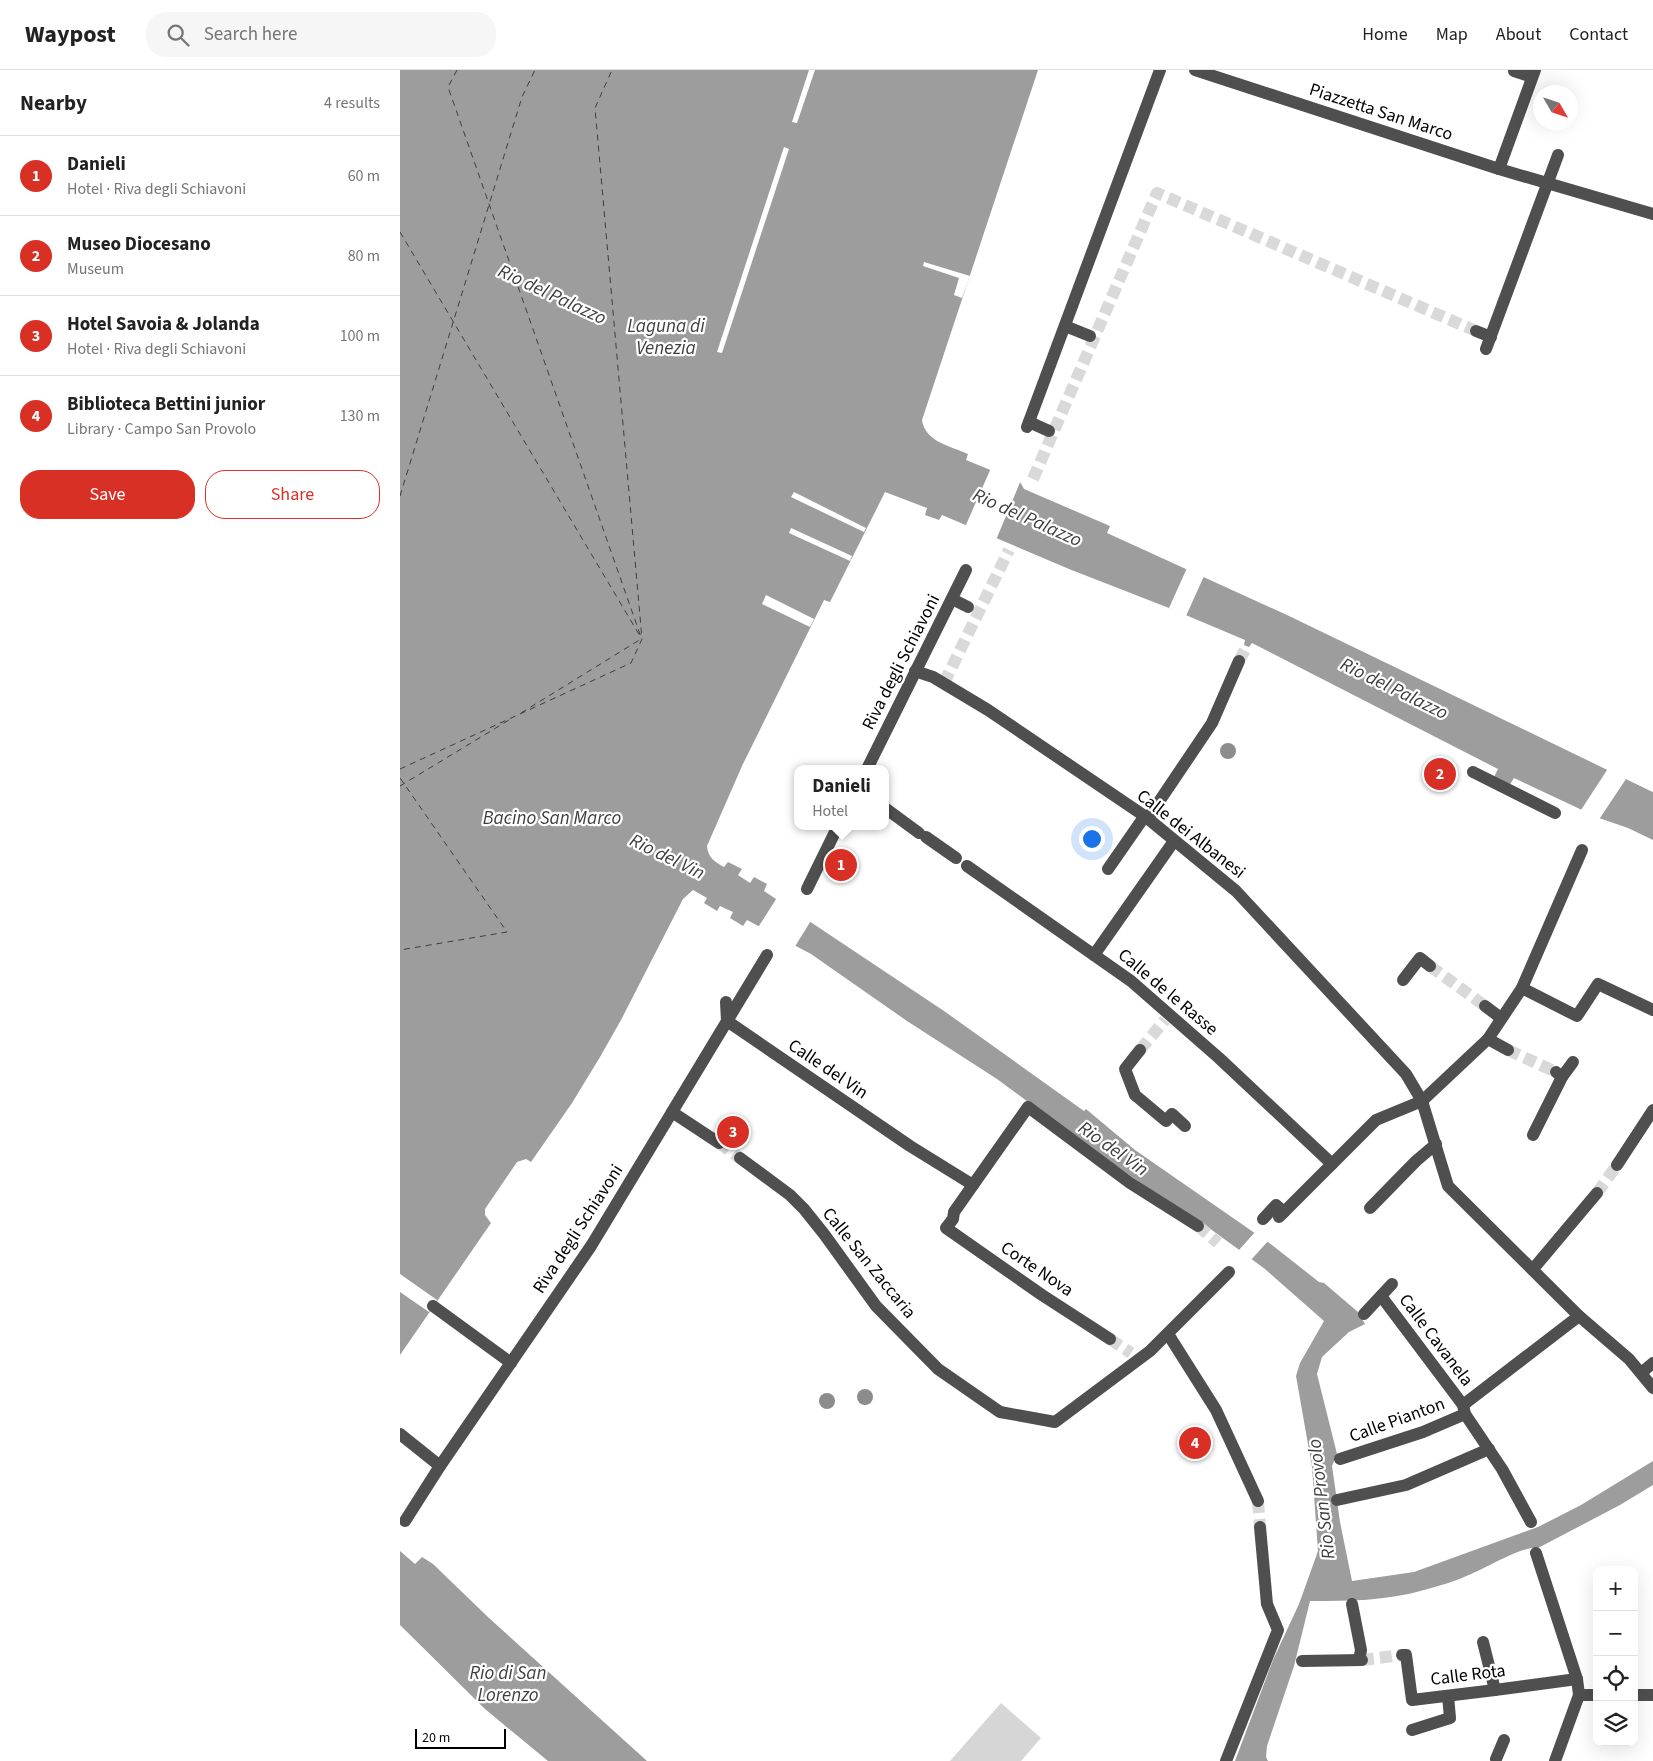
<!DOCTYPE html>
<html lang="en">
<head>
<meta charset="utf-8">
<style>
	:root { --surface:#fff; --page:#f6f6f6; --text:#222; --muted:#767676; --line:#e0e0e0; --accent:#d93025 }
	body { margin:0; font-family:"Source Sans 3",sans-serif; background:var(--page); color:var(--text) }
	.controls { position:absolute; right:15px; bottom:15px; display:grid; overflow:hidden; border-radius:10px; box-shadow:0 5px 20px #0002 }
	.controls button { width:45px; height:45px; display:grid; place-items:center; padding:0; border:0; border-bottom:1px solid var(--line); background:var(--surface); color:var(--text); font:25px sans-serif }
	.compass { position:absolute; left:1133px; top:15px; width:45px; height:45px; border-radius:50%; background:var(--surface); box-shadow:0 5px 20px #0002; rotate:129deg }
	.scale { position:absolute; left:15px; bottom:12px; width:91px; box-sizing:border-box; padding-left:5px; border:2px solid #000; border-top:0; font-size:14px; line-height:18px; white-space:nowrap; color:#000; -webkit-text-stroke:4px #fff; paint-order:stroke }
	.you { position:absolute; left:691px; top:768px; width:18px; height:18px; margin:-12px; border:4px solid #fff; border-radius:50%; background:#1a73e8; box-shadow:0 0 0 8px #1a73e833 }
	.badge { display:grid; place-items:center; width:32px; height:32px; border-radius:50%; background:var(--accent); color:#fff; font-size:16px; font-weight:700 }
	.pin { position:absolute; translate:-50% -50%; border:2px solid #fff; box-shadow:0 1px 5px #0006 }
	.popup { position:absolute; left:394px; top:695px; width:95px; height:65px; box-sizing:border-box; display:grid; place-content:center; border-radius:10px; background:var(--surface); filter:drop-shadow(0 1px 4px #0005); font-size:16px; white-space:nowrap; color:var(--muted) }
	.popup b { font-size:19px; color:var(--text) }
	.popup::after { content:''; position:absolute; left:50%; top:100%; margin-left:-10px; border:10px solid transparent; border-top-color:var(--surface) }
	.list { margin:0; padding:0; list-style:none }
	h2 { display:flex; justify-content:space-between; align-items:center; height:65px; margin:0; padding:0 20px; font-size:21px }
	h2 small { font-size:16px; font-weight:400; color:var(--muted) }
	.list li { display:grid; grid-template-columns:32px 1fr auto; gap:15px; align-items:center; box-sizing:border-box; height:80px; padding:0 20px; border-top:1px solid var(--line) }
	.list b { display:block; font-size:19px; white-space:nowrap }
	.list p { margin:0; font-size:16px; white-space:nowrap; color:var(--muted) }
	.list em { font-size:16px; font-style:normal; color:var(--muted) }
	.actions { display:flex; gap:10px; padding:15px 20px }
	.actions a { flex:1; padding:11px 0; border:1px solid var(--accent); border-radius:20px; text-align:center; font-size:18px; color:var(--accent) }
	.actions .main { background:var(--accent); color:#fff }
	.icon { flex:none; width:28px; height:28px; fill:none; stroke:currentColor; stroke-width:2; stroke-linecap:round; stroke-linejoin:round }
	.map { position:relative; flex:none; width:1253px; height:1691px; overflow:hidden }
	header { display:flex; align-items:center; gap:30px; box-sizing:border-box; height:70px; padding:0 25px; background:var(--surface); border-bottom:1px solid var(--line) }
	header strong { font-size:24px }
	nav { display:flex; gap:28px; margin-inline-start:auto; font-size:18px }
	.search { width:350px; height:45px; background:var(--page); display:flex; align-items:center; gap:12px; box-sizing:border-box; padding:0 18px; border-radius:20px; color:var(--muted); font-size:19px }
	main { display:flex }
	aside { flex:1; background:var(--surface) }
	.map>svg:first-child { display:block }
	.green { fill:#d6d6d6 }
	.water { fill:#9d9d9d }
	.pier { fill:#fff }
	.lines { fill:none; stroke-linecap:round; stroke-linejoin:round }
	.ferry { stroke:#3e3e3e; stroke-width:1; stroke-dasharray:6 5; stroke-linecap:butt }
	.minor-tunnel { stroke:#d9d9d9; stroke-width:12; stroke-dasharray:12 6; stroke-linecap:butt }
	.minor { stroke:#4f4f4f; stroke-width:12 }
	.tree { fill:#8c8c8c }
	.labels { text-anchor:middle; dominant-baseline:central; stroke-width:4.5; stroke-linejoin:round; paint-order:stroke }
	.street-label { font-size:18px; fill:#000; stroke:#fff }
	.water-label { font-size:19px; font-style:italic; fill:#3e3e3e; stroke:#fff }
</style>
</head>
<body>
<header>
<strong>Waypost</strong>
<div class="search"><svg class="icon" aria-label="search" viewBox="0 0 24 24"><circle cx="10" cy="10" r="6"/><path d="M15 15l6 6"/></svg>Search here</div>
<nav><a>Home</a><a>Map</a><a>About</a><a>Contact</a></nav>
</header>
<main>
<aside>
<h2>Nearby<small>4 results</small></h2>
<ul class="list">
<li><span class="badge">1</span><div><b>Danieli</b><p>Hotel · Riva degli Schiavoni</p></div><em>60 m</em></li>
<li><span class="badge">2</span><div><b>Museo Diocesano</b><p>Museum</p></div><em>80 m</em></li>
<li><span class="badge">3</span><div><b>Hotel Savoia &amp; Jolanda</b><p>Hotel · Riva degli Schiavoni</p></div><em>100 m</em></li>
<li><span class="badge">4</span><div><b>Biblioteca Bettini junior</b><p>Library · Campo San Provolo</p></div><em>130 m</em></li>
</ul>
<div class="actions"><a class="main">Save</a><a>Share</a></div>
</aside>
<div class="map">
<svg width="1253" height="1691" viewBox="0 0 1253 1691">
	<rect width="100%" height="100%" fill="#fff"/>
	<path class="green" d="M601 1633 641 1668 621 1691H550Z"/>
	<g class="water">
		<path d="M0 0H638L522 350C525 372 551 376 568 384L566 390 620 412 624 419 710 456 707 463 887 545 1253 722V770L1228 758 1199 748 1114 708 1109 716 1094 707 1098 699 852 573 849 577 844 575 845 570 769 538 669 499 542 445 539 450 525 445 527 438 485 422 430 532 424 530 342 696 307 776C308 788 315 792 324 797L328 792 342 799 338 805 350 813 354 807 367 814 364 821 544 941 684 1041 686 1039 735 1080 872 1175 919 1212 924 1213 958 1242 965 1254 949 1262 922 1287 917 1304 937 1384 932 1396 940 1452 952 1511 1014 1502 1138 1457 1181 1435 1253 1391V1415L1220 1435 1138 1478C1121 1476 1087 1498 1071 1504 1056 1511 1039 1516 1024 1520 986 1531 948 1531 910 1531L894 1596 867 1676 866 1687 868 1691H835L873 1590 899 1534 918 1481 912 1397 896 1306 900 1293 924 1251 865 1199 801 1152 799 1154 688 1076 597 1009 507 951 411 884 347 850 343 856 330 848 333 842 320 836 317 841 304 833 307 828 293 820 283 829 221 950 200 987 172 1033 131 1092 126 1089 117 1092 85 1139V1145L91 1153 0 1285Z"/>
		<path d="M0 1481 15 1494 22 1487 33 1494 89 1548 247 1691H148L85 1639 0 1555Z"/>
	</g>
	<g class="pier">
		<path d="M409 0H415L397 53 392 52Z"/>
		<path d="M384 77 389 79 322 283 317 282Z"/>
		<path d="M524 192 570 206 562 228 554 225 559 208 523 196Z"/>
		<path d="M591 398 621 410 596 470 565 457Z"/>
		<path d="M394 422 466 458 464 462 391 427Z"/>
		<path d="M391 458 452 486 450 491 389 463Z"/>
		<path d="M787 498 804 506 786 546 769 538Z"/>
		<path d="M366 525 414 549 410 557 362 534Z"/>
		<path d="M1209 697 1253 719V722L1226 709 1198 751 1159 733 1160 730 1181 740Z"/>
		<path d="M378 826 412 849 394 878 357 859Z"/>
		<path d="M856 1161 869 1170 850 1191 821 1170 822 1168 839 1180Z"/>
		<path d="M0 1204 37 1230 29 1242 0 1222Z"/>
	</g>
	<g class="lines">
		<g class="ferry">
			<path d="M57 0 48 17 241 567"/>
			<path d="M0 162 240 566"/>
			<path d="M0 426 122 27 135 0"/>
			<path d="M121 643 241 569"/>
			<path d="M0 699 231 593 242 569 195 38 212 0"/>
			<path d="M0 708 107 862 0 880"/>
			<path d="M0 716 109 650"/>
		</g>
		<g class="minor-tunnel">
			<path d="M633 409 757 123 1076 261"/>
			<path d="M839 591 847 576"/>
			<path d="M544 613 609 480"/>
			<path d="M1030 896 1085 936"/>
			<path d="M740 980 765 950"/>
			<path d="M1108 980 1156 1002"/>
			<path d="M319 1073 340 1088"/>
			<path d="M1197 1123 1217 1095"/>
			<path d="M798 1156 818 1173"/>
			<path d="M710 1269 731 1283"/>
			<path d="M858 1431 860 1457"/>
			<path d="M962 1590 1002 1585"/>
		</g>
		<g class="minor">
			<path d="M795 0 1099 99 1253 144"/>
			<path d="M1114 1 1132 7"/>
			<path d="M1099 99 1135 0"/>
			<path d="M665 256 690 266"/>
			<path d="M1076 261 1091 267"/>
			<path d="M1086 279 1158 85"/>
			<path d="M629 352 649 361"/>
			<path d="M627 357 760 0"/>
			<path d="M552 529 568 537"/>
			<path d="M515 601 533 607 588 640 746 747 836 821 1006 1004 1022 1031 1048 1116 1179 1246 1229 1289 1253 1318"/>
			<path d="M467 699 566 500"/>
			<path d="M1073 702 1155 743"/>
			<path d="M485 738 519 763"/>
			<path d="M526 767 556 788"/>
			<path d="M567 796 731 911 819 988 932 1094"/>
			<path d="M708 799 742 750 750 745 812 653 839 591"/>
			<path d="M407 819 438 756"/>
			<path d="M694 885 774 771"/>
			<path d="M1003 910 1020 888 1030 896"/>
			<path d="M1122 918 1177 946 1198 914 1253 940"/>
			<path d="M326 932 327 951 510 1076 573 1115 628 1037 730 1113 798 1156"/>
			<path d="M1085 936 1101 948"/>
			<path d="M1088 969 1108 980"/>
			<path d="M740 980 725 999 735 1025 766 1051 772 1044 785 1056"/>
			<path d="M1162 1007 1173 992"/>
			<path d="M272 1042 319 1073"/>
			<path d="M1133 1065 1162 1007 1156 1002"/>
			<path d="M340 1088 390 1125 404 1139 424 1164 476 1236 538 1299 600 1342 655 1352 750 1281 829 1202"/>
			<path d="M1217 1095 1253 1040"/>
			<path d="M573 1115 554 1142 553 1149 546 1158 642 1225 710 1269"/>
			<path d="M970 1138 1016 1091 1036 1074"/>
			<path d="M879 1147 976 1050 1022 1031 1088 969 1122 918 1182 780"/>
			<path d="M863 1149 876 1135 884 1142"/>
			<path d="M1133 1199 1197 1123"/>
			<path d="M981 1226 1063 1335 1065 1344 1102 1399 1131 1452"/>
			<path d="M33 1236 111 1293"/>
			<path d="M964 1244 992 1214"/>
			<path d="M768 1264 816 1340 858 1431"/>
			<path d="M1241 1303 1253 1293"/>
			<path d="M1063 1335 1179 1246"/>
			<path d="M0 1364 40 1396"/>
			<path d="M940 1389 1023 1362 1065 1344"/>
			<path d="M937 1430 1006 1415 1089 1379"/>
			<path d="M5 1451 40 1396 191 1176 367 885"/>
			<path d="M1136 1483 1177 1609 1179 1625 1155 1691"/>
			<path d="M952 1534 961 1580 959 1590"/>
			<path d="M1083 1572 1095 1620"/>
			<path d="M1002 1585H1006L1012 1630 1095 1620 1177 1609"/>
			<path d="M902 1591 962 1590"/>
			<path d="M1179 1625H1197"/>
			<path d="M1234 1625H1253"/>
			<path d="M1012 1660 1050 1648 1048 1626"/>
			<path d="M1096 1689 1104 1670"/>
			<path d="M826 1691 878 1560 867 1534 860 1457"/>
		</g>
	</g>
	<g class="tree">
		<circle cx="828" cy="681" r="8"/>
		<circle cx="465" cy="1327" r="8"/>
		<circle cx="427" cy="1331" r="8"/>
	</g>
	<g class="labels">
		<g class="street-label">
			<text transform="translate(981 42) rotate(18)">Piazzetta San Marco</text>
			<text transform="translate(501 592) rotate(-63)">Riva degli Schiavoni</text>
			<text transform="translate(791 764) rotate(38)">Calle dei Albanesi</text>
			<text transform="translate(768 922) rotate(40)">Calle de le Rasse</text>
			<text transform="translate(428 999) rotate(34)">Calle del Vin</text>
			<text transform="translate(178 1159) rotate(-57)">Riva degli Schiavoni</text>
			<text transform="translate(469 1193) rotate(51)">Calle San Zaccaria</text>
			<text transform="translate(637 1199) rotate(34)">Corte Nova</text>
			<text transform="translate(1036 1270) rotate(53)">Calle Cavanela</text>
			<text transform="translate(997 1350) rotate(-20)">Calle Pianton</text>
			<text transform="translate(1068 1605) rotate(-7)">Calle Rota</text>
		</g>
		<g class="water-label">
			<text transform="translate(152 225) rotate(25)">Rio del Palazzo</text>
			<text x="266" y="256">Laguna di<tspan x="266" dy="22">Venezia</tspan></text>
			<text transform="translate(627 448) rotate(24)">Rio del Palazzo</text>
			<text transform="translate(994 619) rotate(26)">Rio del Palazzo</text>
			<text x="152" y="748">Bacino San Marco</text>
			<text transform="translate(267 787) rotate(26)">Rio del Vin</text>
			<text transform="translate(713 1079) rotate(35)">Rio del Vin</text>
			<text transform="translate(922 1429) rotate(-97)">Rio San Provolo</text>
			<text x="108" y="1603">Rio di San<tspan x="108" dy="22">Lorenzo</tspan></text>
		</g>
	</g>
</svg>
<div class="controls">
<button>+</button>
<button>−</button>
<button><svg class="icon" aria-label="locate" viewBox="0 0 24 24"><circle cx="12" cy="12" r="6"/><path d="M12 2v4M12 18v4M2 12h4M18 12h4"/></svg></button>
<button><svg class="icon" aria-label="layers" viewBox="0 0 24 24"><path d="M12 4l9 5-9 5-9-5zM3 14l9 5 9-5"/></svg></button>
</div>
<svg class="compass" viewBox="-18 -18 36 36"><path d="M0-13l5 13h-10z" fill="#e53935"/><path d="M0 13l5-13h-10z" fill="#767676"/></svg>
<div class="scale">20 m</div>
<div class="you"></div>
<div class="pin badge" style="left:441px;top:795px">1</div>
<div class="popup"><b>Danieli</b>Hotel</div>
<div class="pin badge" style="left:1040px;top:704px">2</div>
<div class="pin badge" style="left:333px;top:1062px">3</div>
<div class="pin badge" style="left:795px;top:1373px">4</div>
</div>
</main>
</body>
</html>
